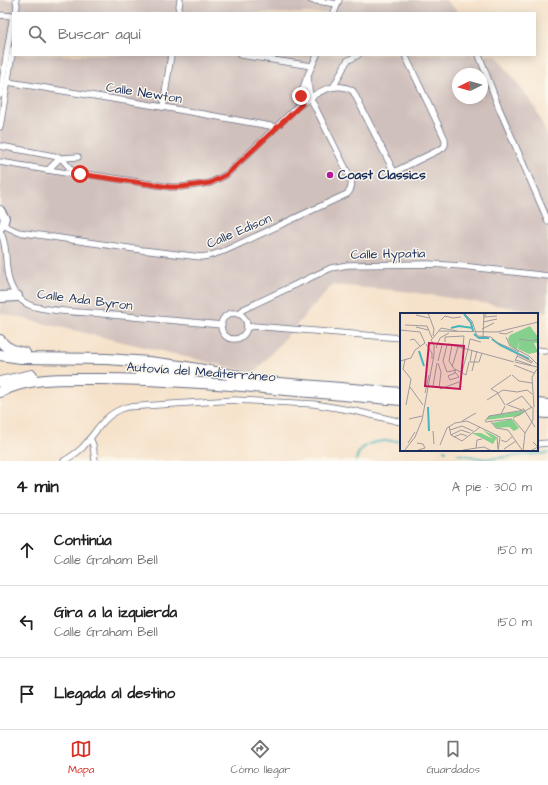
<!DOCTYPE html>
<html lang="es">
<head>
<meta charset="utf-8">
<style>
	:root { --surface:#fff; --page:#f6f6f6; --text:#222; --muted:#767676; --line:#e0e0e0; --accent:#d93025 }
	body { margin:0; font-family:"Architects Daughter",sans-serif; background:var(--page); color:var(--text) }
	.compass { position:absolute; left:452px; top:68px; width:36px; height:36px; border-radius:50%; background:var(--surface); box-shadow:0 2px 10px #0003; rotate:265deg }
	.stop { position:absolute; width:12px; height:12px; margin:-9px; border:3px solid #d93025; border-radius:50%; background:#fff }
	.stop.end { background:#d93025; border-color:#fff; box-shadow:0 1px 4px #0008 }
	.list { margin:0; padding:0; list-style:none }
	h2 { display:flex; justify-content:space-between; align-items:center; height:52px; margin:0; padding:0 16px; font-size:17px }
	h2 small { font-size:13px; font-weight:400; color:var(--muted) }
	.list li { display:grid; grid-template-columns:26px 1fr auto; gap:12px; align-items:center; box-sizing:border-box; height:72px; padding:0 16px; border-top:1px solid var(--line) }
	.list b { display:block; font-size:15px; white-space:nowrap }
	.list p { margin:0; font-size:13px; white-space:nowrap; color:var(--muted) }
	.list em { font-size:13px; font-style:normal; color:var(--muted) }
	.icon { flex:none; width:22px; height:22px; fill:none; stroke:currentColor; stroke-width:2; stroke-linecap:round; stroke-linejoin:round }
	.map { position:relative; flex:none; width:548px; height:461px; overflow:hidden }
	.search { position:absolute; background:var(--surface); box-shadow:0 2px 10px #0003; left:12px; right:12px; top:12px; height:44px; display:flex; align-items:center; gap:10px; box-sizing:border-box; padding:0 14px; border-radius:0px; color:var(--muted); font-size:15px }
	.sheet { height:268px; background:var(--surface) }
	nav { display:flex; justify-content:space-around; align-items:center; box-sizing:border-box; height:56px; border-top:1px solid var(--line); background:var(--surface); font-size:11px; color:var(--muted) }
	nav a { display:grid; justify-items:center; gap:2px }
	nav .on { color:var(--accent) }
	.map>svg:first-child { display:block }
	.industrial { fill:#d0c0bc; fill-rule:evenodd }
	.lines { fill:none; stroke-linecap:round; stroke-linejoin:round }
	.stream { stroke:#45b5be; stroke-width:2 }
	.street-casing { stroke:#686e84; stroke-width:7 }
	.secondary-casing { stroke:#686e84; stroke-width:10 }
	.highway-casing { stroke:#686e84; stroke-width:12 }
	.street { stroke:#fff; stroke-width:5.5 }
	.secondary { stroke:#fff; stroke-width:8 }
	.highway { stroke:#fff; stroke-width:10 }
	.route { stroke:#d93025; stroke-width:5 }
	.poi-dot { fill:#b5179e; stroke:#fbf7ec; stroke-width:1.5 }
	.labels { text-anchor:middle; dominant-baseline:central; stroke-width:3; stroke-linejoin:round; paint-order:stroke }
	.street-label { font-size:13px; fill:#1b2f5e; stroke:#fbf7ec }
	.poi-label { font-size:13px; font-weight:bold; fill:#1b2f5e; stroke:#fbf7ec; text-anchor:start }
	.inset-river { fill:none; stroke:#45b5be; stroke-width:2 }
	.inset-road { fill:none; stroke:#9e9a9f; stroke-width:1 }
	.view { fill:#c2185b; fill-opacity:0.15; stroke:#c2185b; stroke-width:2 }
	.inset-edge { fill:none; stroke:#1b2f5e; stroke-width:2 }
</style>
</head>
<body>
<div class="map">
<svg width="548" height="461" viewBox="0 0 548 461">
	<rect width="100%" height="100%" fill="#fbf7ec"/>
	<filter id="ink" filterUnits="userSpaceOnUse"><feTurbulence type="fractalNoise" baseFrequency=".025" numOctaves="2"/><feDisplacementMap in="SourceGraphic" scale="8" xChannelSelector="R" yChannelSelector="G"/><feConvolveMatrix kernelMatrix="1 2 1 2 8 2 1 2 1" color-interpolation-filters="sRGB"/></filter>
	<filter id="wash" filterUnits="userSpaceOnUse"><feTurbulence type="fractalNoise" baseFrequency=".012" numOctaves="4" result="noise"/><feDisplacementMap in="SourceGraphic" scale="16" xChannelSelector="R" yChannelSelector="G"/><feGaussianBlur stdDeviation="0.9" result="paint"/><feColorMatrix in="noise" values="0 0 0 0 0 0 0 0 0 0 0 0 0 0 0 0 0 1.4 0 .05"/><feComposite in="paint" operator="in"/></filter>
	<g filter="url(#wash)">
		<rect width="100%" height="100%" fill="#f6e2ca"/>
		<path class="industrial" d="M0 0H445L460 13H13V55H496L535 107 548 138V313L404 291 332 285 254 373 0 313ZM458 74H482V98H458Z"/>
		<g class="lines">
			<g class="stream">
				<path d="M444 450 446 451"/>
				<path d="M458 454 485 459 548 453"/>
				<path d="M356 461C359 440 384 440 401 441"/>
			</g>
		</g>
	</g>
	<g filter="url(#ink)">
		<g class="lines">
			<g class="street-casing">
				<g id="street">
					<path d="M311 0 337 4"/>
					<path d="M16 13 17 5 16 0"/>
					<path d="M178 13 180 0"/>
					<path d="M334 13 339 0"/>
					<path d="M0 15 13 16"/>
					<path d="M241 55 312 66"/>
					<path d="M479 55 499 108 548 221"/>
					<path d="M8 82 163 107 276 127"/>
					<path d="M334 86 347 61 358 55"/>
					<path d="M0 95 13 15"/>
					<path d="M301 104C301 86 310 71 317 55"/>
					<path d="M163 107 171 55"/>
					<path d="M0 127 13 49"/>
					<path d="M0 146 59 157"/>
					<path d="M63 158 78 157"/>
					<path d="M62 159 75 174"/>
					<path d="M0 162 72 174 80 173 170 187H181L210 183 226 175 297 107C313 95 334 79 353 91L394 172 443 148 445 145V139L405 55"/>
					<path d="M48 170 59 159"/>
					<path d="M3 225 18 232 142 250 201 257 208 256 224 251 347 194C352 190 352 185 351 179L310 97 309 91 308 76"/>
					<path d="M0 231C11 251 0 276 18 297 23 302 29 306 36 307 58 312 81 312 103 314 142 318 182 321 222 325"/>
					<circle cx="234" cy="326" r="13"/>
					<path d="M238 314 244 309 318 274 331 268 348 265 429 264 462 266 548 276"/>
					<path d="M247 328 253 326 401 338"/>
					<path d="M537 350 545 351"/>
					<path d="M90 438 93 445 95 461"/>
					<path d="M537 444 548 443"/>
					<path d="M64 461C70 457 77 453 82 448 97 432 103 414 127 407L234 400 314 404 355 411 401 422"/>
				</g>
			</g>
			<g class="secondary-casing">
				<path id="secondary" d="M0 210 5 218 3 225 0 228"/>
			</g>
			<g class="highway-casing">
				<g id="highway">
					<path d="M0 297 17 296"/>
					<path d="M0 340C6 349 15 351 25 353"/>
					<path d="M0 355 21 358 107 359 149 362 180 366 239 376"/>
					<path d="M140 373 190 376"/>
					<path d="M232 379 401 393"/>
					<path d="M0 382 32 375"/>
					<path d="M0 392C28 377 64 379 95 379 197 379 299 392 401 400"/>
					<path d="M537 404 548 405"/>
					<path d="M537 412 548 413"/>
				</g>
			</g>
			<use href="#street" class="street"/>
			<use href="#secondary" class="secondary"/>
			<use href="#highway" class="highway"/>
		</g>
	</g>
	<g class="lines" filter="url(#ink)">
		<path class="route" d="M80 174 170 187H181L210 183 226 175 302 104 301 96"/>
	</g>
	<circle class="poi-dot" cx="330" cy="175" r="4"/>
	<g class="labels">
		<g class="street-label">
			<text transform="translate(144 93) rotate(9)">Calle Newton</text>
			<text transform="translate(239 231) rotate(-23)">Calle Edison</text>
			<text transform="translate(388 254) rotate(-1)">Calle Hypatia</text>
			<text transform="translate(85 300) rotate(7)">Calle Ada Byron</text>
			<text transform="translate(201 372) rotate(4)">Autovía del Mediterráneo</text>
		</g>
		<g class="poi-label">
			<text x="338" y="175">Coast Classics</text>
		</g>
	</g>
	<g transform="translate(400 313)">
		<rect width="138" height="138" fill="#f6e2ca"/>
		<path d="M130 13 138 24 137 30H134L138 39 129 41 118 36 119 28 117 37 110 32 108 26 110 22ZM122 98 125 99 119 103 86 107 89 103ZM112 106 119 115 114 118 109 114 97 115 92 110ZM83 117 97 124 93 131 72 120H81L93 126Z" fill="#86d08d"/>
		<path class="inset-river" d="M64 1 71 10 73 18M51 15 59 13 73 15M74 21 79 25H89M92 26 100 32 129 46M19 38 24 53M28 94 29 118"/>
		<path class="inset-road" d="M28 0 34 16 33 23M64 0 72 8 77 23 91 24 96 29 119 39M87 0 84 4 97 3M16 2 29 5M41 7 45 3 53 5 61 4M83 9 97 6M5 12 27 13 32 25M16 14 28 17M82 16 94 10M0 17 20 19 25 30M39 18 97 19 138 9M99 20 106 21 113 18M83 24 84 0M106 24 110 33 129 43 138 52M33 25 41 15 57 18M119 26 132 28 138 26M10 27 14 26 20 33M45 29V24L64 23 63 34M26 31 32 40V46M48 31 114 49M47 32 43 48 47 59 56 57M52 32 49 48 55 57M36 35 40 25 49 20M68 36 70 26 81 29M117 43 132 50M5 47 3 56 11 66 6 92M116 47 131 52M0 48 11 45 15 37 25 30M38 48 42 32M115 48 118 41 133 49M70 49H79L82 40M70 49 72 37M115 49 137 54M38 50 41 59 39 75M114 52 134 60M52 54 58 34M55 56 66 62 69 49M55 57V60L48 63 50 67 59 64 55 59M72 58 77 38M62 59 68 36M112 62 119 68 132 70M33 73 37 50M10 74 23 92M40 76 59 69M91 76 111 62M91 76 97 79 105 92M25 80 29 62M87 87 103 77 117 79 127 77 132 81M106 92 122 83 132 95M108 92 122 97M134 94 132 64 137 56M123 95 135 114M101 101 124 97M113 105 132 94M9 106 22 103M113 106 125 120M62 108 76 100M85 108 89 103 101 101 105 93M85 109 112 106M91 109 96 115 108 117 122 137M49 113 51 122 62 128M50 117 62 113 73 118M33 118 34 131M51 122 61 117 70 120M54 124 61 121 67 123M97 124 98 136M101 127 106 129 113 123M62 128 80 114M8 130 15 119M17 130 23 131 25 135 18 137M40 132 47 115 55 110 67 108 100 124 98 138M76 135 77 127 82 126M104 136 116 128M63 137 84 134 92 138M132 137 138 134 133 129M4 138 15 124 22 107 34 42V32L31 27 33 25M16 138H36M72 138H86M123 138 125 120 133 107V94"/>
		<path class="view" d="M29 30 64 33 60 76 25 73Z"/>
		<rect width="138" height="138" class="inset-edge"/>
	</g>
</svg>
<svg class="compass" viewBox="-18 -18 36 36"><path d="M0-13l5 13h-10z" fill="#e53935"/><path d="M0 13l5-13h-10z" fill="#767676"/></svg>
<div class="stop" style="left:80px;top:174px"></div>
<div class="stop end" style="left:301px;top:96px"></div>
<div class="search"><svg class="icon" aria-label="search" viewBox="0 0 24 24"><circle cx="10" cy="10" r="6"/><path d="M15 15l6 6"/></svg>Buscar aquí</div>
</div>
<section class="sheet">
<h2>4 min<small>A pie · 300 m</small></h2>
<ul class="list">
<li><svg class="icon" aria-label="ahead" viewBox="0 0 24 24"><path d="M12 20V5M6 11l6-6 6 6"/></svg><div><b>Continúa</b><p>Calle Graham Bell</p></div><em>150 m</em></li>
<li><svg class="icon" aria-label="left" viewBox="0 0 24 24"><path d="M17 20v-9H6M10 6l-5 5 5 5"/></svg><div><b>Gira a la izquierda</b><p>Calle Graham Bell</p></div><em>150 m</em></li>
<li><svg class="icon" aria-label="arrive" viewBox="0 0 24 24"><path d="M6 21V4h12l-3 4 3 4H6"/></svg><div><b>Llegada al destino</b></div></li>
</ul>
</section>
<nav>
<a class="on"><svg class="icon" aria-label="map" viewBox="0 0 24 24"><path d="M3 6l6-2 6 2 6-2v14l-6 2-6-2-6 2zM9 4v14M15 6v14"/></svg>Mapa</a>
<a><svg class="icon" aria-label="directions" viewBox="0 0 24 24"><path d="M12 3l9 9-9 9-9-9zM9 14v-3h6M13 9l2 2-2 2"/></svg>Cómo llegar</a>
<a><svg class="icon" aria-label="saved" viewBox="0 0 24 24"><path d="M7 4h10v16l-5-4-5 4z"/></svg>Guardados</a>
</nav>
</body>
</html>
